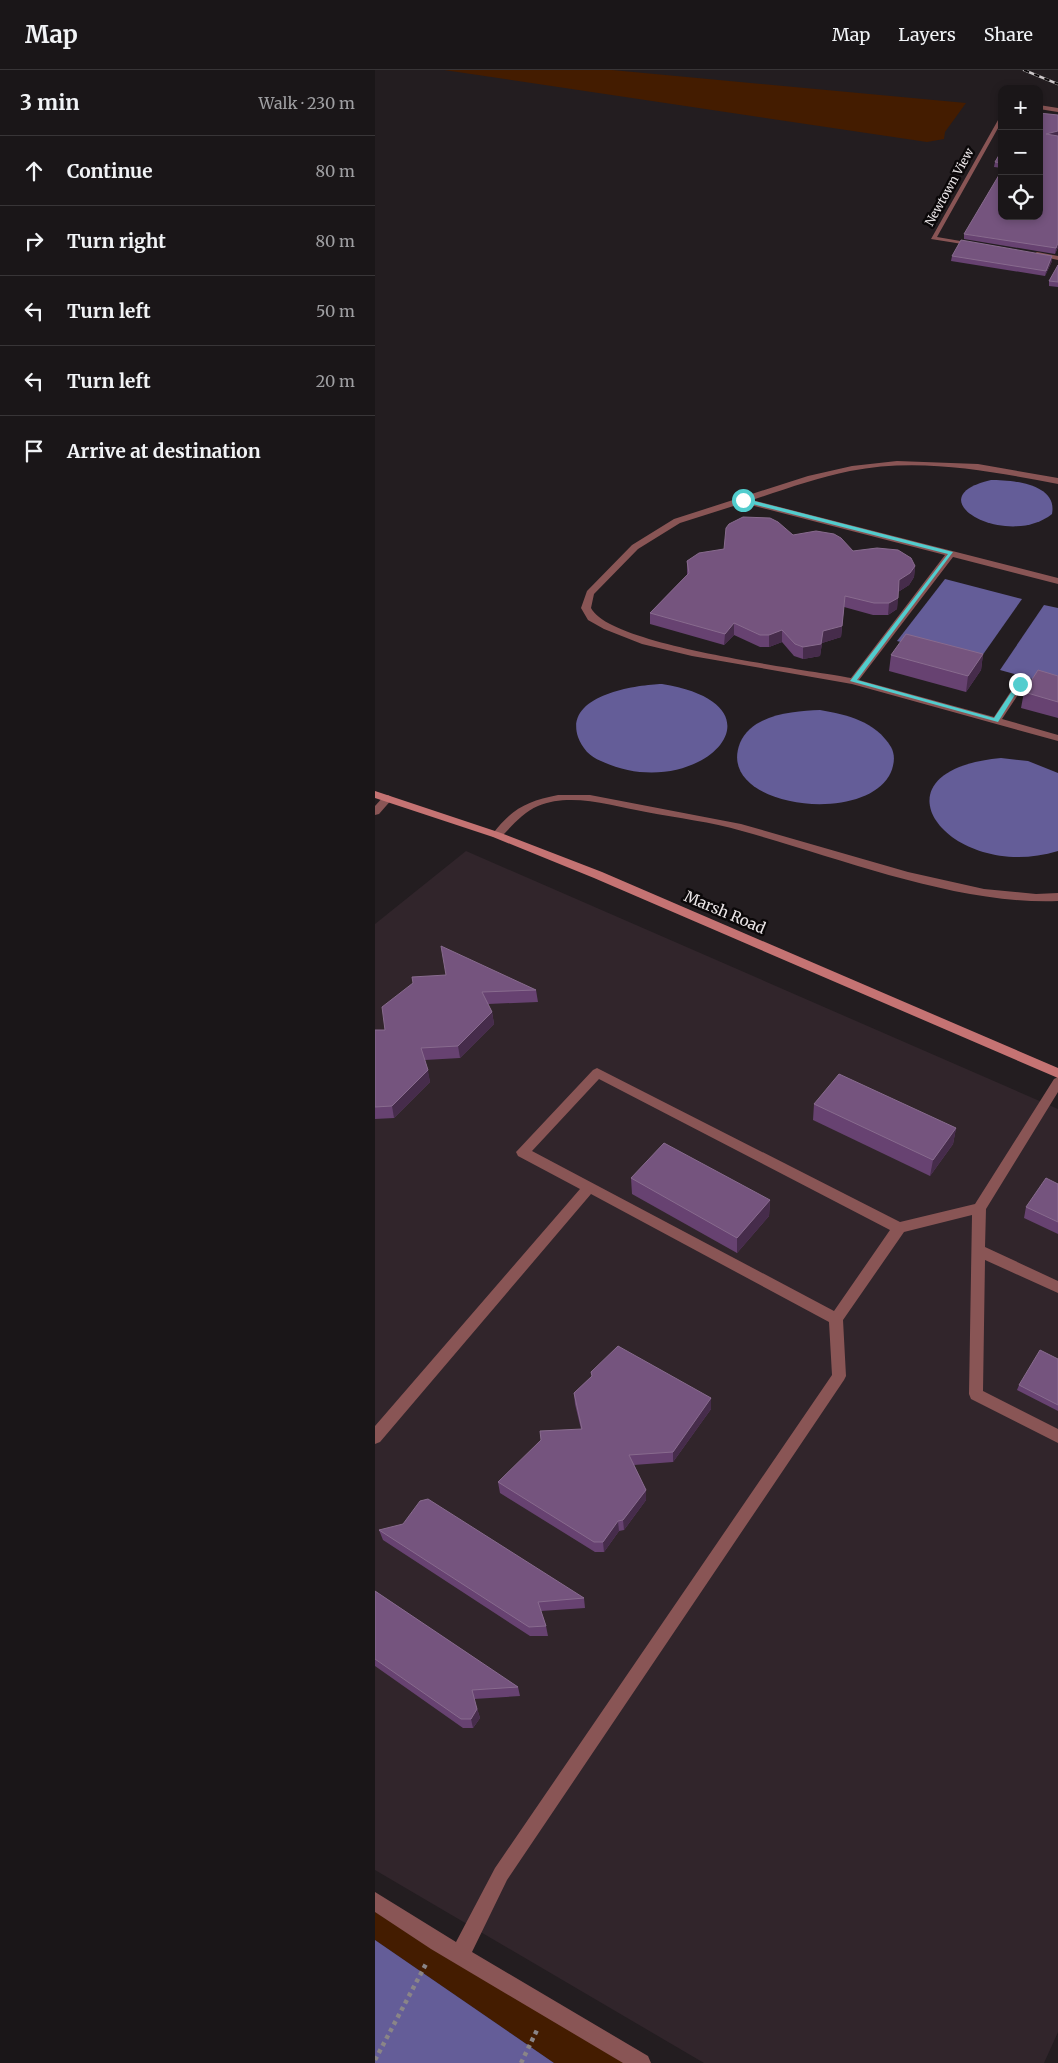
<!DOCTYPE html>
<html lang="en">
<head>
<meta charset="utf-8">
<style>
	:root { --surface:#1a1618; --page:#231f21; --text:#f1f3f6; --muted:#9f9fa2; --line:#383537 }
	body { margin:0; font-family:Merriweather,serif; background:var(--page); color:var(--text) }
	.controls { position:absolute; right:15px; top:15px; display:grid; overflow:hidden; border-radius:10px; box-shadow:0 2px 8px #0003 }
	.controls button { width:45px; height:45px; display:grid; place-items:center; padding:0; border:0; border-bottom:1px solid var(--line); background:var(--surface); color:var(--text); font:25px sans-serif }
	.stop { position:absolute; width:15px; height:15px; margin:-11px; border:4px solid #52cdce; border-radius:50%; background:#fff }
	.stop.end { background:#52cdce; border-color:#fff; box-shadow:0 1px 5px #0008 }
	.list { margin:0; padding:0; list-style:none }
	h2 { display:flex; justify-content:space-between; align-items:center; height:65px; margin:0; padding:0 20px; font-size:21px }
	h2 small { font-size:16px; font-weight:400; color:var(--muted) }
	.list li { display:grid; grid-template-columns:32px 1fr auto; gap:15px; align-items:center; box-sizing:border-box; height:70px; padding:0 20px; border-top:1px solid var(--line) }
	.list b { display:block; font-size:19px; white-space:nowrap }
	.list em { font-size:16px; font-style:normal; color:var(--muted) }
	.icon { flex:none; width:28px; height:28px; fill:none; stroke:currentColor; stroke-width:2; stroke-linecap:round; stroke-linejoin:round }
	.map { position:relative; flex:none; width:683px; height:1993px; overflow:hidden }
	header { display:flex; align-items:center; gap:30px; box-sizing:border-box; height:70px; padding:0 25px; background:var(--surface); border-bottom:1px solid var(--line) }
	header strong { font-size:24px }
	nav { display:flex; gap:28px; margin-inline-start:auto; font-size:18px }
	main { display:flex }
	aside { flex:1; background:var(--surface) }
	.map>svg:first-child { display:block }
	.built { fill:#31252b }
	.green { fill:#441c00 }
	.water { fill:#645d98 }
	.lines { fill:none; stroke-linecap:round; stroke-linejoin:round }
	.path { stroke:#8a8587; stroke-width:4.5; stroke-dasharray:4 4; stroke-linecap:butt }
	.service { fill:#895555; fill-rule:evenodd }
	.minor { fill:#895555; fill-rule:evenodd }
	.secondary { fill:#c57373; fill-rule:evenodd }
	.rail-casing { stroke:#cdc8ca; stroke-width:2.5 }
	.rail { stroke:#0b0809; stroke-width:2; stroke-dasharray:5.5; stroke-linecap:butt }
	.wall { fill:#674271 }
	.shaded-wall { fill:#462c4b }
	.building { fill:#75547e; stroke:#886b8e }
	.route { fill:#52cdce }
	.labels { text-anchor:middle; dominant-baseline:central; stroke-width:5; stroke-linejoin:round; paint-order:stroke }
	.far-street-label { font-size:12px; fill:#ebe6e8; stroke:#0b0809 }
	.street-label { font-size:15px; fill:#ebe6e8; stroke:#0b0809 }
</style>
</head>
<body>
<header>
<strong>Map</strong>
<nav><a>Map</a><a>Layers</a><a>Share</a></nav>
</header>
<main>
<aside>
<h2>3 min<small>Walk · 230 m</small></h2>
<ul class="list">
<li><svg class="icon" aria-label="ahead" viewBox="0 0 24 24"><path d="M12 20V5M6 11l6-6 6 6"/></svg><div><b>Continue</b></div><em>80 m</em></li>
<li><svg class="icon" aria-label="right" viewBox="0 0 24 24"><path d="M7 20v-9h11M14 6l5 5-5 5"/></svg><div><b>Turn right</b></div><em>80 m</em></li>
<li><svg class="icon" aria-label="left" viewBox="0 0 24 24"><path d="M17 20v-9H6M10 6l-5 5 5 5"/></svg><div><b>Turn left</b></div><em>50 m</em></li>
<li><svg class="icon" aria-label="left" viewBox="0 0 24 24"><path d="M17 20v-9H6M10 6l-5 5 5 5"/></svg><div><b>Turn left</b></div><em>20 m</em></li>
<li><svg class="icon" aria-label="arrive" viewBox="0 0 24 24"><path d="M6 21V4h12l-3 4 3 4H6"/></svg><div><b>Arrive at destination</b></div></li>
</ul>
</aside>
<div class="map">
<svg width="683" height="1993" viewBox="0 0 683 1993">
	<rect width="100%" height="100%" fill="#231d20"/>
	<path class="built" d="M91 781 683 1039V1962L669 1993H329L0 1800V854Z"/>
	<g class="green">
		<path d="M69 0H237L591 33 570 62 569 69 552 72Z"/>
		<path d="M0 1842 253 1993H179L0 1870Z"/>
	</g>
	<g class="water">
		<path d="M616 410C635 410 683 413 677 444 632 480 538 428 616 410Z"/>
		<path d="M570 509 647 529 602 593 522 571Z"/>
		<path d="M669 535 683 538V616L625 600Z"/>
		<path d="M287 614C422 636 321 736 226 691 215 687 207 678 203 667 189 625 260 615 287 614Z"/>
		<path d="M445 640C473 645 500 651 516 677 521 686 519 697 514 706 484 756 340 736 365 673 377 644 419 641 445 640Z"/>
		<path d="M626 688 653 691 683 703V781C575 814 487 701 626 688Z"/>
		<path d="M0 1870 179 1993H0Z"/>
	</g>
	<g class="lines">
		<g class="path">
			<path d="M0 1990 52 1892"/>
			<path d="M146 1993 163 1958"/>
		</g>
		<g class="service">
			<path d="M522 391 603 394 683 408V414C615 401 545 387 475 401 442 408 410 419 377 430L683 508V514L578 487 484 610 619 647 642 612H648L650 614 627 649 683 665V671L477 614 317 586 267 574 229 559 213 550 206 538 212 521 257 475 299 449 433 406 477 396ZM368 433 570 485 476 608C429 599 235 576 216 538L219 524 263 479 305 453Z"/>
			<path d="M13 725 18 728 4 744 0 745V736L9 726Z"/>
			<path d="M183 725H215L366 754 533 802 609 819 661 824 683 823V831C582 835 465 788 367 761 336 752 303 748 271 742 238 736 196 722 163 736 148 742 137 756 126 767H118L117 765C136 739 152 731 183 725Z"/>
			<path d="M222 998 525 1152 600 1134 679 1009 683 1007V1022L611 1139 610 1177 683 1211V1223L610 1190 608 1321 683 1359V1373L596 1329 594 1324 597 1145 529 1162 468 1250 471 1306 469 1310 132 1810 97 1882 273 1986 276 1993H248L56 1879 0 1842V1822L81 1872 120 1798 457 1305 454 1252 216 1124 5 1372 0 1374V1356L205 1119 143 1086 141 1082 218 1000ZM224 1009 515 1160 459 1241 157 1081Z"/>
		</g>
		<g class="minor">
			<path d="M664 35 683 38V42L664 39Z"/>
			<path d="M627 43V51L562 167 603 174 600 176 556 169Z"/>
			<path d="M662 182 683 186V190L660 185 659 184Z"/>
		</g>
		<path class="secondary" d="M0 721 126 763 227 802 683 998V1008L219 808 118 767 0 728Z"/>
		<g class="rail-casing">
			<path id="rail" d="M649 0 683 14"/>
		</g>
		<use href="#rail" class="rail"/>
	</g>
	<g class="wall">
		<path d="M627 80V98L619 97 620 92Z"/>
		<path d="M589 164 683 177 680 184 589 169Z"/>
		<path d="M577 186H677V191L670 206 576 191Z"/>
		<path d="M683 195V217L674 216V211Z"/>
		<path d="M418 465 478 481 540 496 539 507 534 515 523 522 522 539 513 545H498L469 537 466 567 447 573 445 586 428 589 419 586 407 572 394 577H385L359 565 349 575 275 554V543L312 505V491L349 479Z"/>
		<path d="M608 584 606 600 591 622 514 601 516 585Z"/>
		<path d="M683 606V648L646 638 649 622Z"/>
		<path d="M38 913 161 920 163 932 113 934 117 942 119 954 85 988 50 990 55 1012 19 1048 0 1049V960H10Z"/>
		<path d="M439 1034 581 1058 578 1074 555 1106 438 1050Z"/>
		<path d="M256 1108 395 1130 394 1146 362 1183 257 1124Z"/>
		<path d="M683 1114V1164L649 1148 651 1137Z"/>
		<path d="M683 1289V1341L642 1320 644 1315Z"/>
		<path d="M216 1302 336 1328V1339L298 1392 259 1395 271 1420V1430L249 1460 244 1461 229 1482H220L125 1423 123 1412 206 1359 200 1334 199 1323 217 1306Z"/>
		<path d="M4 1460 209 1528 210 1538 166 1541 171 1556 173 1566H155L8 1470Z"/>
		<path d="M0 1521 143 1617 145 1626 99 1629 105 1648 98 1658H88L0 1596Z"/>
	</g>
	<g class="shaded-wall">
		<path d="M683 61V66L671 64Z"/>
		<path d="M683 173V177L680 184 681 178Z"/>
		<path d="M677 186V191L670 206 671 201Z"/>
		<path d="M540 496 539 507 534 515 523 522 524 510Z"/>
		<path d="M470 526 466 567 447 573 445 586 428 589V577L448 561Z"/>
		<path d="M523 528 522 539 513 545 514 533Z"/>
		<path d="M359 553V565L349 575 350 564Z"/>
		<path d="M407 560V572L394 577V565Z"/>
		<path d="M608 584 606 600 591 622 593 606Z"/>
		<path d="M117 942 119 954 85 988 83 976Z"/>
		<path d="M53 1000 55 1012 19 1048 17 1036Z"/>
		<path d="M581 1058 578 1074 555 1106 558 1090Z"/>
		<path d="M395 1130 394 1146 362 1183V1168Z"/>
		<path d="M336 1328V1339L298 1392V1382Z"/>
		<path d="M271 1420V1430L249 1460 248 1450Z"/>
		<path d="M243 1451 244 1461 229 1482 228 1472Z"/>
		<path d="M102 1639 105 1648 98 1658 96 1649Z"/>
	</g>
	<g class="building">
		<path d="M664 43 683 45V61L671 64 683 66V173L681 178 589 164 627 100V146H664Z"/>
		<path d="M627 80V93L620 92Z"/>
		<path d="M586 170 677 186 671 201 577 186Z"/>
		<path d="M683 195V212L674 211Z"/>
		<path d="M368 447 395 448 403 452 418 465 441 461 459 464 466 468 478 481 502 478 523 480 536 488 540 496 535 503 524 510 523 528 514 533H499L470 526 467 556 448 561 446 574 428 577 420 574 407 560 394 565H385L359 553 350 564 275 543 314 503 312 491 324 483 349 479 351 458 354 454Z"/>
		<path d="M531 564 608 584 593 606 516 585Z"/>
		<path d="M663 600 683 606V632L649 622Z"/>
		<path d="M66 876 161 920 107 922 117 942 83 976 46 978 53 1000 17 1036 0 1037V960H10L7 937 38 913 37 907 71 905Z"/>
		<path d="M464 1004 581 1058 558 1090 439 1034Z"/>
		<path d="M289 1073 395 1130 362 1168 256 1108Z"/>
		<path d="M671 1108 683 1114V1152L651 1137Z"/>
		<path d="M243 1276 336 1328 298 1382 254 1385 271 1420 248 1450 243 1451 228 1472H219L123 1412 166 1370 165 1361 207 1359 199 1323 217 1306 216 1302Z"/>
		<path d="M665 1280 683 1289V1335L644 1315Z"/>
		<path d="M53 1429 209 1528 163 1532 171 1556 154 1557 4 1460 28 1454 45 1431Z"/>
		<path d="M0 1521 143 1617 97 1620 102 1639 96 1649H86L0 1589Z"/>
	</g>
	<path class="route" d="M368 428 578 482 482 610 619 648 643 612H648L623 652 475 611 573 484 366 431Z"/>
	<g class="labels">
		<g class="far-street-label">
			<text transform="translate(574 117) rotate(-61)">Newtown View</text>
		</g>
		<g class="street-label">
			<text transform="translate(350 842) rotate(23)">Marsh Road</text>
		</g>
	</g>
</svg>
<div class="controls">
<button>+</button>
<button>−</button>
<button><svg class="icon" aria-label="locate" viewBox="0 0 24 24"><circle cx="12" cy="12" r="6"/><path d="M12 2v4M12 18v4M2 12h4M18 12h4"/></svg></button>
</div>
<div class="stop" style="left:368px;top:430px"></div>
<div class="stop end" style="left:645px;top:614px"></div>
</div>
</main>
</body>
</html>
